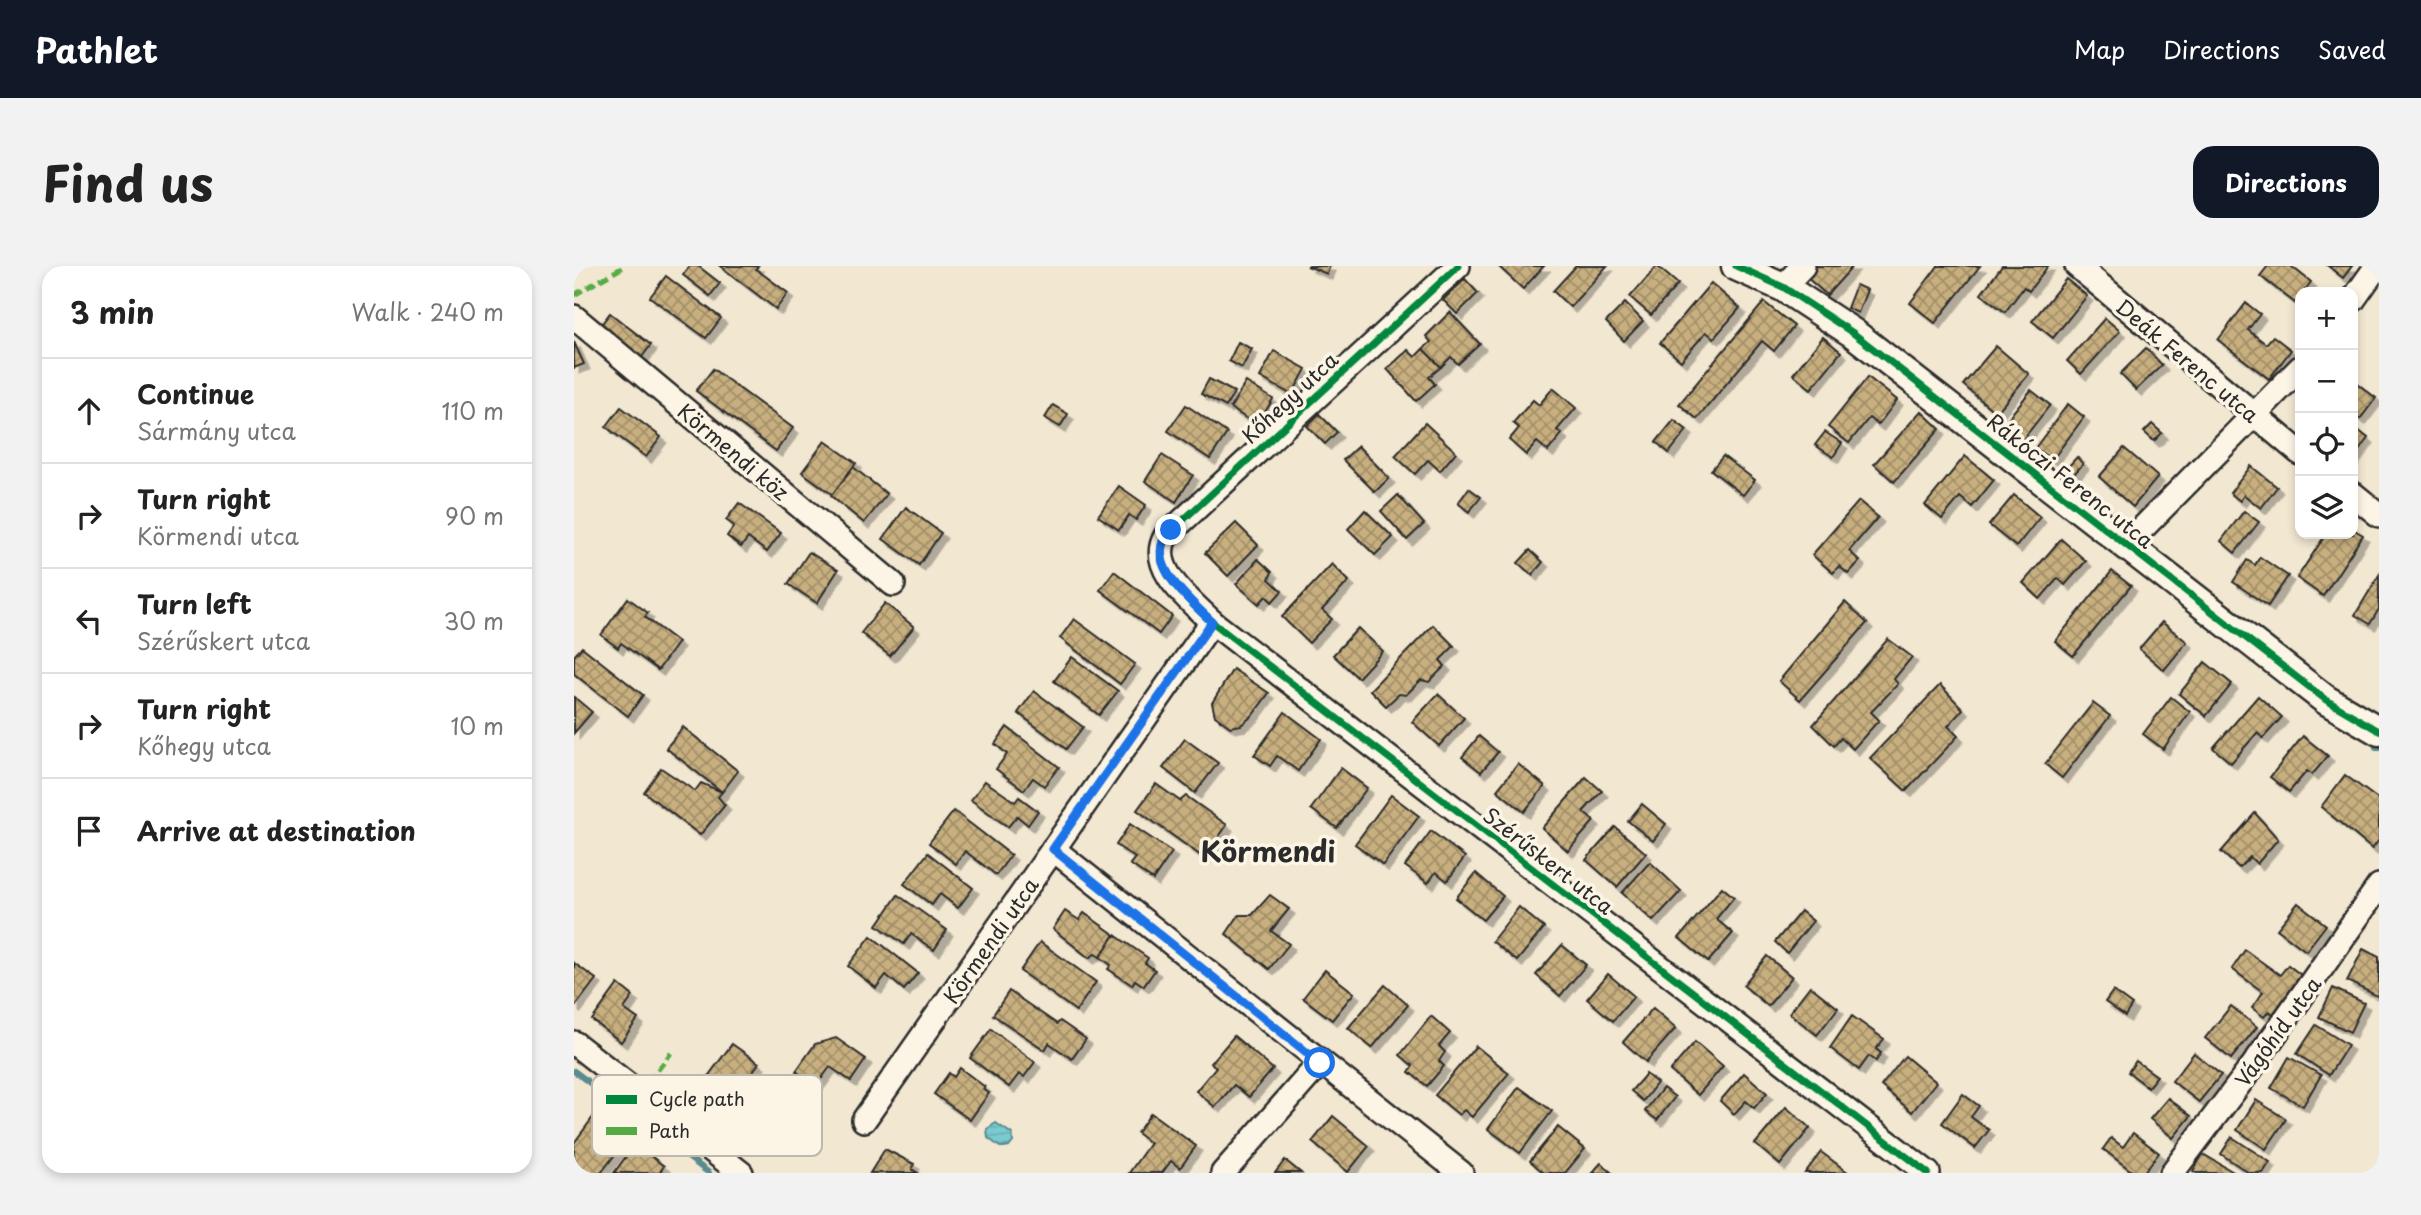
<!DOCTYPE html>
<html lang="en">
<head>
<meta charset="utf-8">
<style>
	:root { --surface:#fff; --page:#f2f2f2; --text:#222; --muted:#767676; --line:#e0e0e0; --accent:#111827 }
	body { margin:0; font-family:"Playpen Sans",sans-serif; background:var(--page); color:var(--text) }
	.controls { position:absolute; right:21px; top:21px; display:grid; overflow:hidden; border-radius:14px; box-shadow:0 4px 10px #0003 }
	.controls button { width:63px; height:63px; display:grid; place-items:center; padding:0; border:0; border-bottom:2px solid var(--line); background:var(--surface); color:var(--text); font:35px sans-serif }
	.stop { position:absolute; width:21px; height:21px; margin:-16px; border:5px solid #1a73e8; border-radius:50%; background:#fff }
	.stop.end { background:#1a73e8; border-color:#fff; box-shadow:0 2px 7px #0008 }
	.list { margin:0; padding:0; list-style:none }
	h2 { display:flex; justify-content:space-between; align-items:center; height:91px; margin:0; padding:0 28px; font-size:30px }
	h2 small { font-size:23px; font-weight:400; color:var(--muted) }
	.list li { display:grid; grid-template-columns:46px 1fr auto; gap:21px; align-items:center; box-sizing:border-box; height:105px; padding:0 28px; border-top:2px solid var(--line) }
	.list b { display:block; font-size:26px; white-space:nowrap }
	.list p { margin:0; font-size:23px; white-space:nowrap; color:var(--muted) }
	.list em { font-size:23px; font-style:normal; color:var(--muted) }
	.icon { flex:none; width:38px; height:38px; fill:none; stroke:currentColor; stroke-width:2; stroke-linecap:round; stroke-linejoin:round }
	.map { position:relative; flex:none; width:1805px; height:907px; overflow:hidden; border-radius:21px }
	header { display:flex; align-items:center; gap:42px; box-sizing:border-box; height:98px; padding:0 35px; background:var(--accent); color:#fff }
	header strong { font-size:33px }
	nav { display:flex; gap:38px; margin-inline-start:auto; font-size:24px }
	.intro { display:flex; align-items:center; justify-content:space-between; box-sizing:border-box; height:168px; padding:0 42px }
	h1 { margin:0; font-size:49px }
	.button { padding:18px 32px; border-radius:21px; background:var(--accent); color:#fff; font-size:24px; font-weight:700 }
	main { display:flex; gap:42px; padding:0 42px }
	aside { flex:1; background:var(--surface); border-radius:21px; box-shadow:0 4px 10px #0003 }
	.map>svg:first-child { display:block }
	.water { fill:url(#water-rules); stroke:#5a8b8e; stroke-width:2 }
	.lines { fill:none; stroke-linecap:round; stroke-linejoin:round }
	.stream { stroke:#5a8b8e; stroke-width:6 }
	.building { fill:url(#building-cross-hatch); stroke:#2b2b2b; stroke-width:2; filter:url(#shadow) }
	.minor-casing { stroke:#2b2b2b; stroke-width:28 }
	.tertiary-casing { stroke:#2b2b2b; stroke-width:33 }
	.minor { stroke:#fcf5e5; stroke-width:23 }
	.tertiary { stroke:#fcf5e5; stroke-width:28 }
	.quiet { stroke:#54ab44; stroke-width:5; stroke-dasharray:10 5; stroke-linecap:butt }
	.cycleway-casing { stroke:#fcf5e5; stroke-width:11 }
	.cycleway { stroke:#00873e; stroke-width:7 }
	.route { stroke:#1a73e8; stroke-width:9 }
	.labels { text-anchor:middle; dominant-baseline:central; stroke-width:7; stroke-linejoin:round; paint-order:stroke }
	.street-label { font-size:21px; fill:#2b2b2b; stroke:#fcf5e5 }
	.district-label { font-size:28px; font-weight:bold; fill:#2b2b2b; stroke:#fcf5e5 }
	.key { fill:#fcf5e5; stroke:#bdb8ad; stroke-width:2 }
	.key-label { font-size:19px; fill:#2b2b2b }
</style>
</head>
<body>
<header>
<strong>Pathlet</strong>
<nav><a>Map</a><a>Directions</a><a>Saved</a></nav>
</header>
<div class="intro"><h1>Find us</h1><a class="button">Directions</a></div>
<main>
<aside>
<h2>3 min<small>Walk · 240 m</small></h2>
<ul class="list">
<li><svg class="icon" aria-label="ahead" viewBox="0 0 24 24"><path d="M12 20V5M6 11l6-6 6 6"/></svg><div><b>Continue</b><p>Sármány utca</p></div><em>110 m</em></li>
<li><svg class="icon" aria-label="right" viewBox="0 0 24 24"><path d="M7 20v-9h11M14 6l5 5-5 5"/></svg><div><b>Turn right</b><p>Körmendi utca</p></div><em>90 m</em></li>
<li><svg class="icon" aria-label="left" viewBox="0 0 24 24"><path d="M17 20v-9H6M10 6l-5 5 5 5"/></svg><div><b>Turn left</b><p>Szérűskert utca</p></div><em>30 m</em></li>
<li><svg class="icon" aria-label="right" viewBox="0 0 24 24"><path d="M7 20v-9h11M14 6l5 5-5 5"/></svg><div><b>Turn right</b><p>Kőhegy utca</p></div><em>10 m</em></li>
<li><svg class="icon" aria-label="arrive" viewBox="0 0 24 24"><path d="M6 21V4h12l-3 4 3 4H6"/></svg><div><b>Arrive at destination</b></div></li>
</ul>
</aside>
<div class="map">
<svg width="1805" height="907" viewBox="0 0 1805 907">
	<defs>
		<pattern id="water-rules" width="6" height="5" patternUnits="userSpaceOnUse" patternTransform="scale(1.75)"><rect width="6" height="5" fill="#79cbd0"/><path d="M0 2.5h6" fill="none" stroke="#69aeb3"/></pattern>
		<pattern id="building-cross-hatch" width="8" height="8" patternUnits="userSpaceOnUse" patternTransform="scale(1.75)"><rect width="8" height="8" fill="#c8af7f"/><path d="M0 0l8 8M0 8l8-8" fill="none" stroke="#a38f68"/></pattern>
		<filter id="shadow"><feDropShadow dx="5.5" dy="5.5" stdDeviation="0" flood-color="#0004"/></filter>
	</defs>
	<rect width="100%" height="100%" fill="#f2e7d1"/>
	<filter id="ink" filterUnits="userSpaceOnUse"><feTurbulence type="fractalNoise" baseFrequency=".0143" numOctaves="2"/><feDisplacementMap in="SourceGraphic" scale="14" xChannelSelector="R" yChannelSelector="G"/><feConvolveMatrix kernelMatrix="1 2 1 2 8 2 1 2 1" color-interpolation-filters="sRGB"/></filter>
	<g filter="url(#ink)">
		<path class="water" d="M422 857 438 868 439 876 435 881H426L414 872 413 863Z"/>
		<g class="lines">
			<g class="stream">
				<path d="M1802 481 1805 482"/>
				<path d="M0 805 135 907"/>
			</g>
		</g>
		<g class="building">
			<path d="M116 0H124L146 17 136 30 109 9Z"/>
			<path d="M146 0H184L182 3 214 27 202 43Z"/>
			<path d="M733 0H756L753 8Z"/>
			<path d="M924 0H970L949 23Z"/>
			<path d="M1002 0H1033L996 41 979 25Z"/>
			<path d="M1083 0 1104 18 1077 49 1056 31Z"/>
			<path d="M1240 0H1279L1253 29 1231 10Z"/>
			<path d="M1364 0H1406L1361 57 1336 37Z"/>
			<path d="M1428 0H1474L1455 25 1450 21 1431 46 1407 28Z"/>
			<path d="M1694 0H1717L1737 16 1721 37 1686 10Z"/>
			<path d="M1754 0H1778L1769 12Z"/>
			<path d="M92 10 147 52 132 72 76 31Z"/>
			<path d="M891 13 904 27 883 48 869 34Z"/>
			<path d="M1492 13 1513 30 1479 72 1458 55Z"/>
			<path d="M1137 17 1166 42 1140 72 1132 66 1107 95 1086 77Z"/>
			<path d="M1282 19 1293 24 1284 47 1273 42Z"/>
			<path d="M1190 36 1220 60 1200 85 1188 75 1123 153 1105 138Z"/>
			<path d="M1051 37 1069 55 1050 75 1032 56Z"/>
			<path d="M1672 37 1686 48 1674 64 1692 78 1699 70 1717 84 1695 113 1644 74Z"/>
			<path d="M876 46 906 78 884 98 877 91 867 101 849 83 857 76 852 70Z"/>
			<path d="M36 47 77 79 64 96 23 64Z"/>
			<path d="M1531 52 1546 65 1507 108 1493 95Z"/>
			<path d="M1249 71 1267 86 1237 123 1219 108Z"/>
			<path d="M0 76 10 98 0 102Z"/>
			<path d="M664 76 678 83 668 102 655 95Z"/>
			<path d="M1422 80 1455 108 1422 147 1389 119Z"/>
			<path d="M1572 82 1588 99 1562 124 1546 108Z"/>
			<path d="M849 83 867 101 855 111 861 118 842 135 813 103 834 84 841 91Z"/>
			<path d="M700 85 732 103 718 129 686 111Z"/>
			<path d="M139 103 219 162 202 185 122 125Z"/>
			<path d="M1294 111 1323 134 1304 159 1295 152 1275 177 1254 161Z"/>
			<path d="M635 113 660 126 652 141 627 128Z"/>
			<path d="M1779 114 1802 132 1786 153 1779 148Z"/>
			<path d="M672 116 699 133 683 159 656 142Z"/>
			<path d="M979 122 1002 142 983 164 988 168 974 185 963 176 952 189 935 174 945 162 939 157 959 134 965 139Z"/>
			<path d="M1457 124 1476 139 1446 177 1427 161Z"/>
			<path d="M1494 138 1510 151 1478 194 1461 182Z"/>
			<path d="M479 139 494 148 486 161 471 152Z"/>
			<path d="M612 139 653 167 636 193 594 165Z"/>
			<path d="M47 141 87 171 72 191 32 161Z"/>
			<path d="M1347 145 1366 163 1320 216 1300 198Z"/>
			<path d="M745 148 763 166 751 178 733 160Z"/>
			<path d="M1100 154 1113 164 1095 187 1082 176Z"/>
			<path d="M851 157 882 186 866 205 854 194 841 208 821 190Z"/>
			<path d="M1578 158 1588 167 1580 175 1570 166Z"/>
			<path d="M1779 160 1794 172 1779 193Z"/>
			<path d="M1251 166 1268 177 1259 191 1241 179Z"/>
			<path d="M251 175 282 197 259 229 228 206Z"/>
			<path d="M784 180 815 212 801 226 769 194Z"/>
			<path d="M1550 182 1584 211 1559 241 1525 211Z"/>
			<path d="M588 189 619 209 602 236 571 215Z"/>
			<path d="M1149 190 1181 214 1169 229 1137 204Z"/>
			<path d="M1391 190 1420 214 1398 241 1386 231 1368 253 1351 239Z"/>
			<path d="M1503 191 1509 198 1499 209 1492 203Z"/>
			<path d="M1677 200 1703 221 1687 242 1670 229 1666 235 1656 227Z"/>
			<path d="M279 201 313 228 290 257 257 230Z"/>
			<path d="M545 220 572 239 562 254 555 249 545 264 524 250Z"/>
			<path d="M895 222 907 231 895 246 884 237Z"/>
			<path d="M824 229 850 258 833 274 807 245Z"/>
			<path d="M1440 229 1466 251 1442 281 1415 259Z"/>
			<path d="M1285 235 1304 251 1275 285 1286 295 1274 308 1265 300 1259 307 1238 289Z"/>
			<path d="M165 237 207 267 193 286 174 272 167 281 153 270 160 260 152 254Z"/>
			<path d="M332 241 367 267 345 299 309 273Z"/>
			<path d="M791 244 819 271 801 289 774 263Z"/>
			<path d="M1670 245 1685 256 1661 287 1647 275Z"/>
			<path d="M662 257 684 279 654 310 631 287Z"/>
			<path d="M1779 263 1789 269 1749 330 1723 312 1752 268H1779Z"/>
			<path d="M1487 273 1512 295 1491 319 1484 312 1466 333 1449 317Z"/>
			<path d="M956 284 969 296 958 309 944 297Z"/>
			<path d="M235 286 264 304 243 337 214 318Z"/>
			<path d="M1686 291 1714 310 1694 340 1659 316 1673 294 1681 299Z"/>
			<path d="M684 293 698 306 695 313 708 325 698 336 692 330 685 338 662 318Z"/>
			<path d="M758 298 775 315 748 344 758 353 735 377 708 351Z"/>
			<path d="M540 305 598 350 585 368 526 324Z"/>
			<path d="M1538 305 1557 320 1499 390 1481 375Z"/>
			<path d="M1805 309V343L1796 358 1781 349Z"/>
			<path d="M54 332 74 347 71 351 104 376 84 404 47 377 44 382 27 369Z"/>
			<path d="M1271 336 1293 357 1226 434 1205 415Z"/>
			<path d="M311 337 340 361 316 390 287 367Z"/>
			<path d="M500 353 561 398 546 418 486 372Z"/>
			<path d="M1588 356 1613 376 1590 404 1565 383Z"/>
			<path d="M859 359 880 380 866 394 871 400 855 416 847 414 832 429 825 428 812 440 796 424Z"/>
			<path d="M784 362 809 385 784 412 759 389Z"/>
			<path d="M1314 373 1338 391 1320 413 1324 418 1297 446 1305 454 1279 483 1267 472 1260 480 1239 459Z"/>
			<path d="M8 381 69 429 54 450 0 408V390Z"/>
			<path d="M498 391 544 425 525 449 480 415Z"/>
			<path d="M1631 396 1658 418 1632 450 1605 428Z"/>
			<path d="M659 403 695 427 678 450 667 459 656 461 641 450 638 437Z"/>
			<path d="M1366 419 1389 443 1374 460 1384 470 1332 525 1296 492Z"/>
			<path d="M460 425 509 461 492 483 444 447Z"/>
			<path d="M864 428 890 452 865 480 838 456Z"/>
			<path d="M1684 430 1708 451 1689 472 1683 467 1657 497 1639 482Z"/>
			<path d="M0 431 18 446 0 467Z"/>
			<path d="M1597 431 1616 446 1589 483 1569 468Z"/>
			<path d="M1519 437 1536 450 1488 512 1471 498Z"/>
			<path d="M711 446 747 473 724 505 703 490 696 500 680 489Z"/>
			<path d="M109 461 164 505 148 526 92 482Z"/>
			<path d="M433 461 485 501 470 520 459 512 450 524 422 503 433 488 421 478Z"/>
			<path d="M905 470 924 486 907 506 888 491Z"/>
			<path d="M1729 470 1754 490 1738 509 1733 505 1715 526 1696 511Z"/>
			<path d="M611 473 644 497 621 527 589 502Z"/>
			<path d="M944 498 971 520 950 546 923 524Z"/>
			<path d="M87 502 121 525 127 517 148 526 144 531 151 539 126 569 70 526Z"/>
			<path d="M767 502 793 522 763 562 737 543Z"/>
			<path d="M1771 509 1805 534V574L1798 583 1747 541Z"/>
			<path d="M1012 511 1028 525 1009 546 1020 555 994 585 968 562Z"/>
			<path d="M411 515 441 536 445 531 464 545 454 559 443 550 434 561 397 534Z"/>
			<path d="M582 518 606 535 612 530 653 559 630 592 563 544Z"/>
			<path d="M817 529 845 550 809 599 781 578Z"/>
			<path d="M1068 538 1092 558 1079 575 1054 555Z"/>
			<path d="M380 545 437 589 422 609 391 585 382 598 355 577Z"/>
			<path d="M1681 547 1704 573 1683 598 1676 591 1665 602 1647 586Z"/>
			<path d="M556 558 598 586 579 614 556 598 561 592 542 579Z"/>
			<path d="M1041 561 1072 587 1043 621 1012 594Z"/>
			<path d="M857 565 891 591 873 615 862 606 854 617 831 600Z"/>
			<path d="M354 587 399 622 384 642 366 628 358 639 330 618Z"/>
			<path d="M1076 596 1107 625 1079 655 1048 627Z"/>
			<path d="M902 607 929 630 909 654 882 632Z"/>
			<path d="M1148 621 1160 631 1142 653 1159 667 1134 696 1105 672Z"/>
			<path d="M324 629 373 664 360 684 337 668 330 678 303 659Z"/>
			<path d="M696 629 715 643 697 665 715 678 695 703 652 668 665 649H678Z"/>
			<path d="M1724 637 1752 659 1732 685 1703 663Z"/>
			<path d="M945 641 970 662 943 695 918 675Z"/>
			<path d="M491 645 505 654 510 647 541 669 526 691 521 688 515 692 479 663Z"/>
			<path d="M1227 645 1239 655 1213 687 1201 676Z"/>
			<path d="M541 669 574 692 571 697 581 704 570 720 561 714 558 719 534 703 537 699 526 691Z"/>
			<path d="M297 670 344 707 330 724 312 709 302 722 274 700Z"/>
			<path d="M466 676 522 716 502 745 446 705Z"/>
			<path d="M988 679 1012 699 986 730 962 709Z"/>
			<path d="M1789 683 1805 691V731L1773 715Z"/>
			<path d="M1671 684 1706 709 1714 699 1727 709 1699 748 1695 745 1690 751 1678 742 1689 726 1658 703Z"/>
			<path d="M1193 690 1218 711 1194 740 1169 719Z"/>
			<path d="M0 697 22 713 1 741 0 740Z"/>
			<path d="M751 704 780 727 758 754 729 732Z"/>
			<path d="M1034 708 1060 730 1039 755 1013 733Z"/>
			<path d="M44 718 59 730 50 743 64 753 47 776 18 754Z"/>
			<path d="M811 719 834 739 798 782 774 762Z"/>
			<path d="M1236 720 1264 742 1243 769 1215 747Z"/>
			<path d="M1759 722 1790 737 1776 766 1745 751Z"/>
			<path d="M435 725 483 758 486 755 512 773 498 793 475 777 471 784 419 749Z"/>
			<path d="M1539 725 1558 739 1551 750 1531 736Z"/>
			<path d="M1657 740 1683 761 1657 793 1631 772Z"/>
			<path d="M1079 742 1102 762 1072 796 1049 776Z"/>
			<path d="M857 750 876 767 865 780 871 786 865 795 870 800 853 820 835 806 839 800 826 789Z"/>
			<path d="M1278 750 1310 773 1302 783 1307 787 1302 795 1295 790 1285 804 1256 782Z"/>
			<path d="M1742 759 1774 779 1755 809 1723 788Z"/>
			<path d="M417 763 461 796 450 811 445 808 435 821 396 792Z"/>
			<path d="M660 770 699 803 675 831 660 819 641 841 622 825 642 801 637 797Z"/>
			<path d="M262 772 292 793 277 815 256 801 242 820 222 805 241 778Z"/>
			<path d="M1121 776 1149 800 1124 829 1096 805Z"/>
			<path d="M158 778 185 797 151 843 124 824Z"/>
			<path d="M902 780 935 807 898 851 890 844 885 849 861 829Z"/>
			<path d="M1620 787 1647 809 1625 836 1598 815Z"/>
			<path d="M1331 790 1362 816 1338 846 1307 820Z"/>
			<path d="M1715 791 1747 809 1729 840 1697 822Z"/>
			<path d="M1562 795 1583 810 1574 821 1554 806Z"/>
			<path d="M386 802 411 821 409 823 415 827 396 854 360 828 375 807 380 811Z"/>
			<path d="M1170 807 1193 827 1180 842 1172 835 1160 848 1146 835Z"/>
			<path d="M1072 808 1083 817 1069 835 1057 825Z"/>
			<path d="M945 821 978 845 946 887 914 863Z"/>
			<path d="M1089 822 1101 831 1083 854 1071 845Z"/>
			<path d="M1389 828 1405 840 1397 851 1415 864 1401 882 1368 857Z"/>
			<path d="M1594 832 1617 850 1599 872 1576 853Z"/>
			<path d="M1682 834 1712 853 1692 883 1663 864Z"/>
			<path d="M1212 841 1236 862 1206 899 1181 878Z"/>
			<path d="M577 847 622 880 606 902 597 895 588 907H555L576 877 563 867Z"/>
			<path d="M20 850 52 874 27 907H0V877Z"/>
			<path d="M759 850 795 880 774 906 738 876Z"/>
			<path d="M984 861 1011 883 991 907H970L956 895Z"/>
			<path d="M1559 867 1585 887 1569 907H1560L1529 883 1537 872 1549 881Z"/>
			<path d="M1658 871 1696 896 1689 907H1675L1647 888Z"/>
			<path d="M61 878 90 900 85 907H40Z"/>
			<path d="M311 883 340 898 338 903 344 907H296Z"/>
			<path d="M1247 886 1275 907H1231Z"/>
			<path d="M1629 888 1661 907H1622L1619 905Z"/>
			<path d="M711 894 727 907H701Z"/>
			<path d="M1027 897 1038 907H1018Z"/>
		</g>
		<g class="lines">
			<g class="minor-casing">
				<g id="minor">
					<path d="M884 0 592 270C573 302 617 335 638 356L1354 907"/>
					<path d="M1503 0 1726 187"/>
					<path d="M1209 21 1229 0"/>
					<path d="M1779 34 1803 0"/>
					<path d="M0 51 319 318"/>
					<path d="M1779 228 1805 249"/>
					<path d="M1552 279 1726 102"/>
					<path d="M479 583 887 907"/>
					<path d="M0 777 167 907"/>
					<path d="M290 854 638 356"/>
					<path d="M649 907 746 797"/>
					<path d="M1598 907 1678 801 1805 620"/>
				</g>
			</g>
			<g class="tertiary-casing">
				<path id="tertiary" d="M1162 0 1209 21 1279 67 1752 434 1805 465"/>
			</g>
			<use href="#minor" class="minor"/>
			<use href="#tertiary" class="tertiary"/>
			<g class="quiet">
				<path d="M0 29 51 0"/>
				<path d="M65 828 97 787"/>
			</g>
			<g class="cycleway-casing">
				<g id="cycleway">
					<path d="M884 0 592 270C573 302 617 335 638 356L1354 907"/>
					<path d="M1162 0 1209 21 1279 67 1752 434 1805 465"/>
				</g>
			</g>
			<use href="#cycleway" class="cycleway"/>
		</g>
	</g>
	<g class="lines" filter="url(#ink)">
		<path class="route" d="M597 264C566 295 616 334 638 356L479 583 746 797"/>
	</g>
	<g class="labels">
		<g class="street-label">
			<text transform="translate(1614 94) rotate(40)">Deák Ferenc utca</text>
			<text transform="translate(715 131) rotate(-43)">Kőhegy utca</text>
			<text transform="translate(160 185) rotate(40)">Körmendi köz</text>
			<text transform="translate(1497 214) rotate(38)">Rákóczi Ferenc utca</text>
			<text transform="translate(975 594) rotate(38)">Szérűskert utca</text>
			<text transform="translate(416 674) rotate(-55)">Körmendi utca</text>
			<text transform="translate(1703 765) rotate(-54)">Vágóhíd utca</text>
		</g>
		<g class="district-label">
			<text x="694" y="584">Körmendi</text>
		</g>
	</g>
	<rect x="18" y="809" width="230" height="81" rx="10" class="key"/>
	<rect x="32" y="829" width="31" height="9" fill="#00873e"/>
	<rect x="32" y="861" width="31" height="8" fill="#54ab44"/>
	<g class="key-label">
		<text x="75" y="840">Cycle path</text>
		<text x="75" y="872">Path</text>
	</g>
</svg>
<div class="controls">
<button>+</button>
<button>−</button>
<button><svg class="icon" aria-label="locate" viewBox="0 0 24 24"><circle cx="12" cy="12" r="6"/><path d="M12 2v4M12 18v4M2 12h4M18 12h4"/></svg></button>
<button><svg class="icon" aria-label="layers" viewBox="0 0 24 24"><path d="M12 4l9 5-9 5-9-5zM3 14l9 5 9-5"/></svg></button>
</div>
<div class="stop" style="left:746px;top:797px"></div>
<div class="stop end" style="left:597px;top:264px"></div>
</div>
</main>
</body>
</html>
